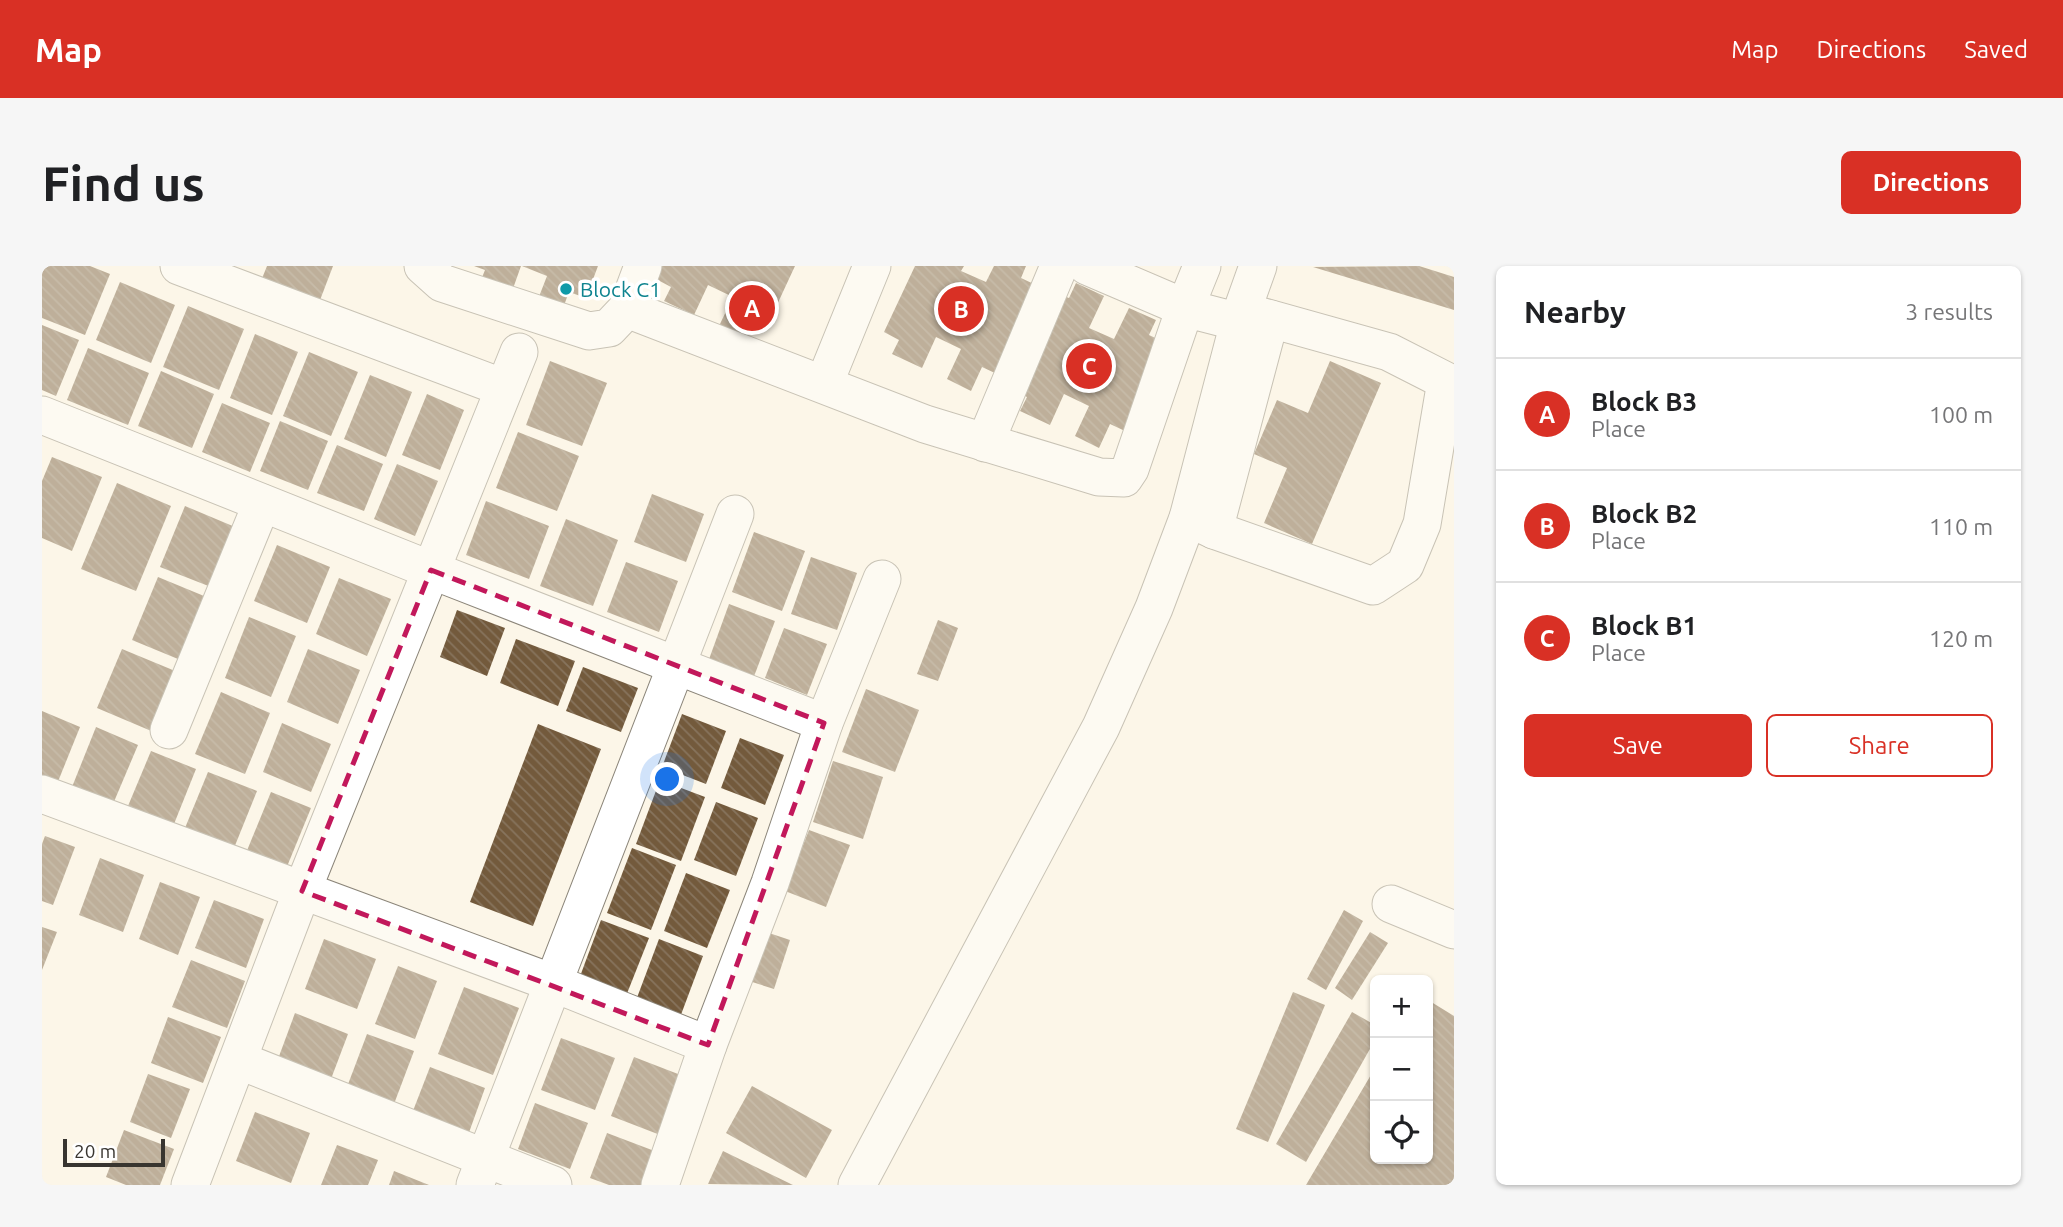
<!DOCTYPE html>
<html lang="en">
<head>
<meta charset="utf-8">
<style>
	:root { --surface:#fff; --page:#f6f6f6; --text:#202124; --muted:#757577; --line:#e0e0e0; --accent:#d93025 }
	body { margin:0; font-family:Ubuntu,sans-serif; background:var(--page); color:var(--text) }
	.controls { position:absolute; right:21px; bottom:21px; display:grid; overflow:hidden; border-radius:10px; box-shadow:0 2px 5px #0004 }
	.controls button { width:63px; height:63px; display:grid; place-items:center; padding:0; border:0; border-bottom:2px solid var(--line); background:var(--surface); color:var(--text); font:35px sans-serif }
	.scale { position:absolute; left:21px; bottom:18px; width:102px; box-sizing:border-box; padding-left:7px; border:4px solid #383530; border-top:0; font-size:19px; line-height:24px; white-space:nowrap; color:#383530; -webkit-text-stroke:5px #fff; paint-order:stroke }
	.you { position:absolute; left:626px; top:514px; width:24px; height:24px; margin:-18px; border:5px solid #fff; border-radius:50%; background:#1a73e8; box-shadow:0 0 0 10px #1a73e833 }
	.badge { display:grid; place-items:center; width:46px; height:46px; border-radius:50%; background:var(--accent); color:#fff; font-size:23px; font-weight:700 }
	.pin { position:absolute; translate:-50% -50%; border:4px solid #fff; box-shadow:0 2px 7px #0006 }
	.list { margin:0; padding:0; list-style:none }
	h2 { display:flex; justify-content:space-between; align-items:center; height:91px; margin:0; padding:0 28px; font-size:30px }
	h2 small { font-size:23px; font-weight:400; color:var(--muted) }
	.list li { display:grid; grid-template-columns:46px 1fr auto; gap:21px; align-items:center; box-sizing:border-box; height:112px; padding:0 28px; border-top:2px solid var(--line) }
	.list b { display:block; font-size:26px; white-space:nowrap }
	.list p { margin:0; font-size:23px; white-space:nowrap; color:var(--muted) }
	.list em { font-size:23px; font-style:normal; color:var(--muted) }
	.actions { display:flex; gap:14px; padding:21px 28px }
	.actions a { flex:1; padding:16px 0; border:2px solid var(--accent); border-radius:10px; text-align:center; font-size:24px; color:var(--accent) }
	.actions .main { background:var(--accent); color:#fff }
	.icon { flex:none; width:38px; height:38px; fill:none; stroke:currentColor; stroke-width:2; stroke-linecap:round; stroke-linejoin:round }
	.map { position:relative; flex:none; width:1412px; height:919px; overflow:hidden; border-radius:10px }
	header { display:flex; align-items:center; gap:42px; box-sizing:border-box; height:98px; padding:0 35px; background:var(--accent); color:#fff }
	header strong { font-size:33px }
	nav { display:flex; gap:38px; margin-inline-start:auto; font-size:24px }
	.intro { display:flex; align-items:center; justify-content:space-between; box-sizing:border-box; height:168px; padding:0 42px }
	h1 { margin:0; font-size:49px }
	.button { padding:18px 32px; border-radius:10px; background:var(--accent); color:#fff; font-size:24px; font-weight:700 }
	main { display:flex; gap:42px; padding:0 42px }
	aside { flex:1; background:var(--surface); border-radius:10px; box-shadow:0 2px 5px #0004 }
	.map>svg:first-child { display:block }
	.building { fill:url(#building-back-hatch) }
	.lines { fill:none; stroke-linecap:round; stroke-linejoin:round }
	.minor-casing { stroke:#8b8579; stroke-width:39 }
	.minor { stroke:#fff; stroke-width:37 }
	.marked { fill:none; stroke:#c2185b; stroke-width:5; stroke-dasharray:14 9; stroke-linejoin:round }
	.culture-dot { fill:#0f9aa8; stroke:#fff; stroke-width:2.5 }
	.labels { text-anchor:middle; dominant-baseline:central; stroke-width:7; stroke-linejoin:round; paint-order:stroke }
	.culture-label { font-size:21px; fill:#0d838f; stroke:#fff; text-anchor:start }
</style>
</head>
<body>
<header>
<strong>Map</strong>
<nav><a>Map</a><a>Directions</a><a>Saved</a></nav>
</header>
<div class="intro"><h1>Find us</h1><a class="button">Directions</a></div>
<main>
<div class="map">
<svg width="1412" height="919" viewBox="0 0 1412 919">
	<defs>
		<pattern id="building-back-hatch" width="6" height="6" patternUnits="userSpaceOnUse" patternTransform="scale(1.75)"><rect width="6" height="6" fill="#735a3c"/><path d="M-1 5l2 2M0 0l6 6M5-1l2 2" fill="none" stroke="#87745d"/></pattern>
	</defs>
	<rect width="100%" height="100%" fill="#fcf6e8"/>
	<g class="building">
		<path d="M0 0H48L68 8 43 69 0 52Z"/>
		<path d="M225 0H291L275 42 217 20Z"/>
		<path d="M432 0H479L468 31 437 19 443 4Z"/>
		<path d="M480 0H556L544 32 527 26 518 50 493 41 505 10Z"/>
		<path d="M620 0H753L727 56 712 48 701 72 677 60 691 31 666 19 652 49 622 35 629 21 614 13Z"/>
		<path d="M873 0H922L919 5 944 16 952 0H984L979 12 996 20 955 108 940 101 929 125 905 113 919 83 894 71 880 102 850 88 857 74 842 66Z"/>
		<path d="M1377 0 1412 11V44L1271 1Z"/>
		<path d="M78 16 133 39 109 97 54 74Z"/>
		<path d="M1034 17 1062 30 1047 62 1072 73 1087 42 1114 54 1107 69 1124 77 1083 165 1068 158 1057 182 1033 170 1047 140 1022 128 1008 159 978 145 985 131 970 123 1014 27 1027 32Z"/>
		<path d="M146 40 202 63 177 124 121 101Z"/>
		<path d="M0 59 37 74 14 130 0 124Z"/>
		<path d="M213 68 256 86 230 149 188 132Z"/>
		<path d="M46 82 107 107 86 159 25 134Z"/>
		<path d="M267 86 316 106 289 170 241 150Z"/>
		<path d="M508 95 565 117 540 180 484 159Z"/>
		<path d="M1288 95 1339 117 1270 278 1222 257 1245 202 1212 188 1235 134 1266 147Z"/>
		<path d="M119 105 172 128 150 182 96 160Z"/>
		<path d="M328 109 370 126 344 191 302 173Z"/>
		<path d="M385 128 422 144 398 204 360 189Z"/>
		<path d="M180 137 228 157 208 206 160 186Z"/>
		<path d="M238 155 286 175 266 224 218 205Z"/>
		<path d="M476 166 537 190 515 245 454 222Z"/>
		<path d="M295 179 341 198 322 245 275 227Z"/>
		<path d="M10 191 60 211 30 285 0 272V215Z"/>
		<path d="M355 198 396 215 373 270 332 253Z"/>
		<path d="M75 217 129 240 94 325 39 303Z"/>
		<path d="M610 228 662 248 644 296 592 276Z"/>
		<path d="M444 235 507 260 487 313 424 289Z"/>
		<path d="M143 240 193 261 169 321 118 301Z"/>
		<path d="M524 253 576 274 551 340 498 320Z"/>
		<path d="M712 266 763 285 740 345 690 326Z"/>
		<path d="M235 279 288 301 265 357 212 335Z"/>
		<path d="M769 291 815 307 795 364 749 348Z"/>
		<path d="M584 296 636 315 617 366 565 346Z"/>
		<path d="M116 311 162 330 136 393 90 374Z"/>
		<path d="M297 312 349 333 325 390 274 368Z"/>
		<path d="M687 338 733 355 711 413 666 396Z"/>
		<path d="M415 344 463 362 445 410 398 391Z"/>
		<path d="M207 351 254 370 229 431 183 412Z"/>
		<path d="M896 354 916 362 896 415 875 408Z"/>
		<path d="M742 362 785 378 765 429 723 412Z"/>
		<path d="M474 373 533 395 516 440 458 417Z"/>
		<path d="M80 383 138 407 114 467 55 442Z"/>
		<path d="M266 383 318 404 296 458 245 436Z"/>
		<path d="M541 401 596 422 579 466 524 445Z"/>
		<path d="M824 423 877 444 853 506 800 486Z"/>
		<path d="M179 426 228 447 203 508 153 488Z"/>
		<path d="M0 445 38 461 15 518 0 512Z"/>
		<path d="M640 448 684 465 664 518 620 501Z"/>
		<path d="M240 457 289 478 269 526 221 506Z"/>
		<path d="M496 458 559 483 491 660 428 636Z"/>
		<path d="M54 461 96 479 71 538 30 521Z"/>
		<path d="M698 472 742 489 723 539 679 522Z"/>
		<path d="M109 485 154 503 132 558 86 540Z"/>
		<path d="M791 495 841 511 821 573 771 556Z"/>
		<path d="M166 506 215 525 192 582 143 562Z"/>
		<path d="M618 514 663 531 639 595 594 578Z"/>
		<path d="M229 526 269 542 244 603 204 587Z"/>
		<path d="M674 536 716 552 694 610 652 594Z"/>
		<path d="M767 564 808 579 784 641 743 625Z"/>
		<path d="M3 570 33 581 11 639 0 635V578Z"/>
		<path d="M590 582 634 599 609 664 565 647Z"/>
		<path d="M58 592 102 609 81 666 37 649Z"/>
		<path d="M644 607 688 624 665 682 622 665Z"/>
		<path d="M118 616 158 631 136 689 97 673Z"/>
		<path d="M172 634 222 653 204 702 153 682Z"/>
		<path d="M1302 644 1321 655 1284 724 1265 713Z"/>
		<path d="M559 654 607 672 584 730 537 713Z"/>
		<path d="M0 661 15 666 0 704Z"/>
		<path d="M721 665 748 674 732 723 704 714Z"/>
		<path d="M1328 666 1346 677 1310 734 1293 722Z"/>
		<path d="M282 673 334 693 315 743 263 723Z"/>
		<path d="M617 673 661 690 637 754 593 737Z"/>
		<path d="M149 694 203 715 185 762 130 741Z"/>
		<path d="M356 700 395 715 373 773 333 758Z"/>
		<path d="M422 721 477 742 451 809 396 788Z"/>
		<path d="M1251 726 1283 739 1226 876 1194 863Z"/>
		<path d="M1386 734 1412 750V919H1264L1333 802V893H1386Z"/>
		<path d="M1310 746 1333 759V774L1264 896 1234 878Z"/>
		<path d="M253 747 306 768 289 813 236 793Z"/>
		<path d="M126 751 179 771 161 817 109 797Z"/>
		<path d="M325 768 372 785 352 838 305 821Z"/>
		<path d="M519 772 573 792 553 844 499 824Z"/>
		<path d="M592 791 649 813 626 872 569 850Z"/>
		<path d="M388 801 443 822 425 872 369 850Z"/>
		<path d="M106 808 148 823 129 872 88 856Z"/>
		<path d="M710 820 790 864 764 912 684 867Z"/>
		<path d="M493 837 546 857 528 903 476 883Z"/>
		<path d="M213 846 268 867 249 917 194 895Z"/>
		<path d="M82 864 132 883 118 919H84L64 911Z"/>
		<path d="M565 867 623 889 612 919H567L548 912Z"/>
		<path d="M295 879 336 894 326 919H279Z"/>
		<path d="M681 885 751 919 666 918Z"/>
		<path d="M352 905 387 919H347Z"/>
	</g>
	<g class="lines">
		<g class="minor-casing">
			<g id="minor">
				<path d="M137 0 462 122"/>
				<path d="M381 0 400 17 547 65 567 62 585 43 883 158 1057 211 1082 212 1088 203 1143 42 1197 56"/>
				<path d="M1045 0 1143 42 1160 0"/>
				<path d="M585 43 601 0"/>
				<path d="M782 118 830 0"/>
				<path d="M0 149 389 304 782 457"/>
				<path d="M943 177 1017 0"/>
				<path d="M1146 252 1172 264 1331 320 1363 299 1380 258 1404 115 1347 86 1200 45"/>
				<path d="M1172 264 1228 53"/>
				<path d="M127 464 220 237"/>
				<path d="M0 528 511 717 666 779"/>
				<path d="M1349 638 1412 664"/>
				<path d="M196 794 511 919"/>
				<path d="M148 919 260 625 477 86"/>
				<path d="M433 919 693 248"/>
				<path d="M618 919 666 779 728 617 782 457 840 313"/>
				<path d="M815 919 1059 461 1112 342 1146 252 1200 45 1216 0"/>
			</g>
		</g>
		<use href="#minor" class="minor"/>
	</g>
	<path d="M0 0H1412V919H0ZM389 304 782 457 666 779 260 625Z" fill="#fcf6e8" fill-opacity=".55" fill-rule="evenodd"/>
	<path class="marked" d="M389 304 782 457 666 779 260 625Z"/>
	<circle class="culture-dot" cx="524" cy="23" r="7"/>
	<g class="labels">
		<g class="culture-label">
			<text x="538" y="23">Block C1</text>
		</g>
	</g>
</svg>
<div class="controls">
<button>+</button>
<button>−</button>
<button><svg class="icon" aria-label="locate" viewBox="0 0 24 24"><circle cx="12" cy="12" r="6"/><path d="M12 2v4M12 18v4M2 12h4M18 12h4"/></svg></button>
</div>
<div class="scale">20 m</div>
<div class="you"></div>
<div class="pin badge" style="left:710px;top:42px">A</div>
<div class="pin badge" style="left:919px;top:43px">B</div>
<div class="pin badge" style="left:1047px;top:100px">C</div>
</div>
<aside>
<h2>Nearby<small>3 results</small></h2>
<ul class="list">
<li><span class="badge">A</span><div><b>Block B3</b><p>Place</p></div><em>100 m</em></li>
<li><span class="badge">B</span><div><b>Block B2</b><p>Place</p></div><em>110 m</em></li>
<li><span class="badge">C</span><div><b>Block B1</b><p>Place</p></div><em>120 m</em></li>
</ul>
<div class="actions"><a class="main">Save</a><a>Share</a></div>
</aside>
</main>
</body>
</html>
